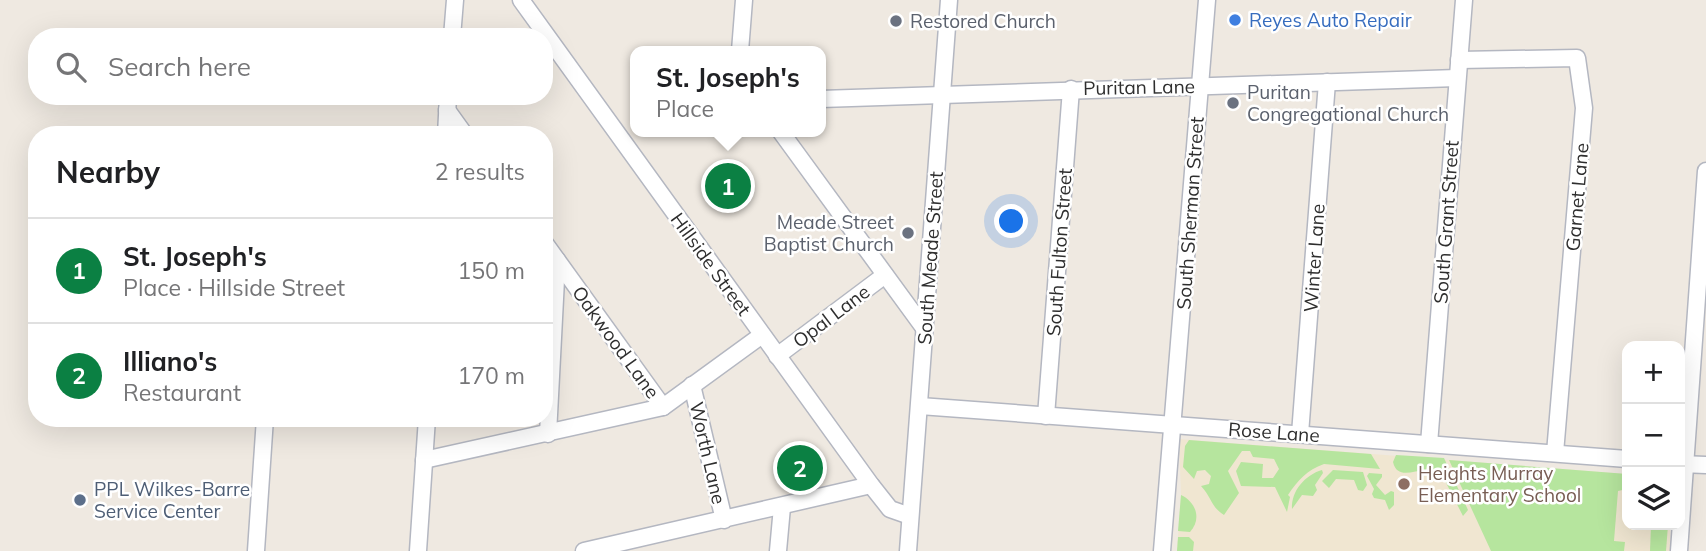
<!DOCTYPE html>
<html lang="en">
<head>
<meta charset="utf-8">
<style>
	:root { --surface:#fff; --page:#f6f6f6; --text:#202124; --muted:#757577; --line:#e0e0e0; --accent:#0b8043 }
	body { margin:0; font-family:Mulish,sans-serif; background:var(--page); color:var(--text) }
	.controls { position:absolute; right:21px; bottom:21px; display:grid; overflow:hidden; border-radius:14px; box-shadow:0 7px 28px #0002 }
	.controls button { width:63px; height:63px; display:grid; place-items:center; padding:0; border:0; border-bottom:2px solid var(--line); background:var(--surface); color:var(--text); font:35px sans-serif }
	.you { position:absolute; left:1012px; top:222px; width:24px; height:24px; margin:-18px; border:5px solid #fff; border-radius:50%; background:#1a73e8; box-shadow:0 0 0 10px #1a73e833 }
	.badge { display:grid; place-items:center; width:46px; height:46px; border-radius:50%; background:var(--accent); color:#fff; font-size:23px; font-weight:700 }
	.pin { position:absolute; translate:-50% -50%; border:4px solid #fff; box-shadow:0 2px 7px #0006 }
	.popup { position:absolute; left:630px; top:46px; width:196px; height:91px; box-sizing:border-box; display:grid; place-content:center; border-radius:14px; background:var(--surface); filter:drop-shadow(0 2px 5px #0005); font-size:23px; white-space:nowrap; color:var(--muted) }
	.popup b { font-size:26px; color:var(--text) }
	.popup::after { content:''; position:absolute; left:50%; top:100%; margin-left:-14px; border:14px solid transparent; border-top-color:var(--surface) }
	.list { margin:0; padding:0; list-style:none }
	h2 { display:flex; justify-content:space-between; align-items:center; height:91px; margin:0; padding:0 28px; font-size:30px }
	h2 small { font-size:23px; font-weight:400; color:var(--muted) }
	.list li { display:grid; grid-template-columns:46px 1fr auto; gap:21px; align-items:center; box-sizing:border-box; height:105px; padding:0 28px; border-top:2px solid var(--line) }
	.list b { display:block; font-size:26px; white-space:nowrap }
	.list p { margin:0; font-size:23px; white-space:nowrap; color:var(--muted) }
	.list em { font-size:23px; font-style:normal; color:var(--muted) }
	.icon { flex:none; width:38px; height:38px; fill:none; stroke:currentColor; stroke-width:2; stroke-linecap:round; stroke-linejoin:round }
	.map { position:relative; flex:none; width:1706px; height:551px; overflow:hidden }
	.search { position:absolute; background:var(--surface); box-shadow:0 7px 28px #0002; left:28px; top:28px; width:525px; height:77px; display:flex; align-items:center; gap:18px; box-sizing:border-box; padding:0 24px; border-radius:28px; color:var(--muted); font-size:26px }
	.panel { position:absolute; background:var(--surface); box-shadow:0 7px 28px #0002; left:28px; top:126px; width:525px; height:301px; border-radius:28px }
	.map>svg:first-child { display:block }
	.education { fill:#f0e6d1 }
	.green { fill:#b6e59e }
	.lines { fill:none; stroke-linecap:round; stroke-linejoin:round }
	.minor-casing { stroke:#b4b7c1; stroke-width:19 }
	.minor { stroke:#fff; stroke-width:16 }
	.shop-dot { fill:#3f7fe0; stroke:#fff; stroke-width:2.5 }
	.worship-dot { fill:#6b7280; stroke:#fff; stroke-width:2.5 }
	.education-dot { fill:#8d6e63; stroke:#fff; stroke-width:2.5 }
	.service-dot { fill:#5c6f8a; stroke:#fff; stroke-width:2.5 }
	.labels { text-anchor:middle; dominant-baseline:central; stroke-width:5; stroke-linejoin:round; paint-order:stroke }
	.shop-label { font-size:19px; fill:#366cbe; stroke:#fff; text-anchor:start }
	.worship-label { font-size:19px; fill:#5b616d; stroke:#fff; text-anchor:start }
	.street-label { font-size:19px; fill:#2e2e2e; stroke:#fff }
	.education-label { font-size:19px; fill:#785e54; stroke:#fff; text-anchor:start }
	.service-label { font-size:19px; fill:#4e5e75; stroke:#fff; text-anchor:start }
</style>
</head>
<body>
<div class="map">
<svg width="1706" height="551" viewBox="0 0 1706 551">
	<rect width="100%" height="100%" fill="#efe9e1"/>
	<path class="education" d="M1179 439 1627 474V525H1670V551H1177L1181 495Z"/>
	<g class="green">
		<path d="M1189 440 1371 454 1380 469 1324 464C1307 470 1298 480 1288 495L1290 497 1287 512 1275 487 1241 486 1236 471 1241 462 1263 464 1262 478H1273L1279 469 1274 459 1253 457 1250 451H1242L1228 471 1239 493 1224 515C1211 507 1212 498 1201 486L1209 484 1211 476 1205 470 1197 471 1194 479 1183 467 1185 446Z"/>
		<path d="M1396 455 1444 458 1468 510 1463 516 1441 473 1432 472V466H1427L1426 470C1412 471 1397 479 1393 462Z"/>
		<path d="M1449 460 1627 474V489L1618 491 1614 541 1625 542 1624 551H1491Z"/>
		<path d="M1322 470 1323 473 1315 485 1317 490 1313 496 1302 495 1292 509C1291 491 1305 475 1322 470Z"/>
		<path d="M1333 470 1363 472 1367 485 1363 491 1358 490 1354 480 1336 479 1329 488 1322 481Z"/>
		<path d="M1369 473 1382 474V477L1376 485 1385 495 1391 491 1394 492V505L1389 510 1385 500 1374 498 1372 494 1374 489 1367 476Z"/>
		<path d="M1181 495C1196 502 1202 519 1190 532L1178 531Z"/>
		<path d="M1651 525H1668L1666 551H1650Z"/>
		<path d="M1178 537H1189L1194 542 1193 551H1177Z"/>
	</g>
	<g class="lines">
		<g class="minor-casing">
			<g id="minor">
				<path d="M521 0 871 485 890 509 910 516"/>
				<path d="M452 37 455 0"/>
				<path d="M740 51 744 0"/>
				<path d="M1459 60 1577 58 1584 108 1555 453"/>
				<path d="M821 99 1457 78"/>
				<path d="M447 110 465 135"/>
				<path d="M781 132 924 328"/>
				<path d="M446 135 448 96"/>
				<path d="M544 242 663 407"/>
				<path d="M777 356 885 275"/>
				<path d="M692 385 724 520"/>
				<path d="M920 406 1627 459"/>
				<path d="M1046 416 1071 89"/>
				<path d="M548 434 557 260"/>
				<path d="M1300 434 1327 82"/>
				<path d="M1429 444 1464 0"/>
				<path d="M424 460 663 407 762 335"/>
				<path d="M1680 464 1706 465"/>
				<path d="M256 551 265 418"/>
				<path d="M418 551 427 418"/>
				<path d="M584 551 871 485"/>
				<path d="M778 551 782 507"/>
				<path d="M908 551 949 0"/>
				<path d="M1162 551 1207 0"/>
				<path d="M1679 551 1706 171"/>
			</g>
		</g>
		<use href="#minor" class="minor"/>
	</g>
	<circle class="shop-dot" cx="1235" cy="20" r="7"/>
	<g class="worship-dot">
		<circle cx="896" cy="21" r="7"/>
		<circle cx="1233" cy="103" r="7"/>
		<circle cx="908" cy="233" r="7"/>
	</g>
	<circle class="education-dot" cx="1404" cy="484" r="7"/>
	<circle class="service-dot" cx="80" cy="500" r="7"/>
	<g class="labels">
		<g class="shop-label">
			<text x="1249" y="20">Reyes Auto Repair</text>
		</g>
		<g class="worship-label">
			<text x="910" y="21">Restored Church</text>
			<text x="1247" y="92">Puritan<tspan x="1247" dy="22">Congregational Church</tspan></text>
			<text x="894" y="222" text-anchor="end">Meade Street<tspan x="894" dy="22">Baptist Church</tspan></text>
		</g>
		<g class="street-label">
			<text transform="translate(1139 87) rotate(-1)">Puritan Lane</text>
			<text transform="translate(1577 197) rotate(-85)">Garnet Lane</text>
			<text transform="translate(1190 213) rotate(-86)">South Sherman Street</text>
			<text transform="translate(1446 222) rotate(-86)">South Grant Street</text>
			<text transform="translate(1059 252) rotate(-86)">South Fulton Street</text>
			<text transform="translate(930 258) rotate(-86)">South Meade Street</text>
			<text transform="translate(1314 258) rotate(-86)">Winter Lane</text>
			<text transform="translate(711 264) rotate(54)">Hillside Street</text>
			<text transform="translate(831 316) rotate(-37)">Opal Lane</text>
			<text transform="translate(616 342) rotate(54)">Oakwood Lane</text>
			<text transform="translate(1274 432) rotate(4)">Rose Lane</text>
			<text transform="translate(708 453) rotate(77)">Worth Lane</text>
		</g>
		<g class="education-label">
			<text x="1418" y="473">Heights Murray<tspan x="1418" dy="22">Elementary School</tspan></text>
		</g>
		<g class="service-label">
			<text x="94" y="489">PPL Wilkes-Barre<tspan x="94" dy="22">Service Center</tspan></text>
		</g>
	</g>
</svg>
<div class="controls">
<button>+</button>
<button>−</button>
<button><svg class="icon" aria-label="layers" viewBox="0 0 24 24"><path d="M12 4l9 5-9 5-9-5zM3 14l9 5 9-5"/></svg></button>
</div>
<div class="you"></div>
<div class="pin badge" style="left:728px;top:186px">1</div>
<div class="popup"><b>St. Joseph's</b>Place</div>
<div class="pin badge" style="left:800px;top:468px">2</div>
<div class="search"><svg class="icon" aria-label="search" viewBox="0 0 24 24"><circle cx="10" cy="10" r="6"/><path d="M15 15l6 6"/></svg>Search here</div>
<section class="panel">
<h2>Nearby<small>2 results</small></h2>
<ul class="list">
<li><span class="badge">1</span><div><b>St. Joseph's</b><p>Place · Hillside Street</p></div><em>150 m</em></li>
<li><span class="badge">2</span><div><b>Illiano's</b><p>Restaurant</p></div><em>170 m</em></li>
</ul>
</section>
</div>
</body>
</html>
